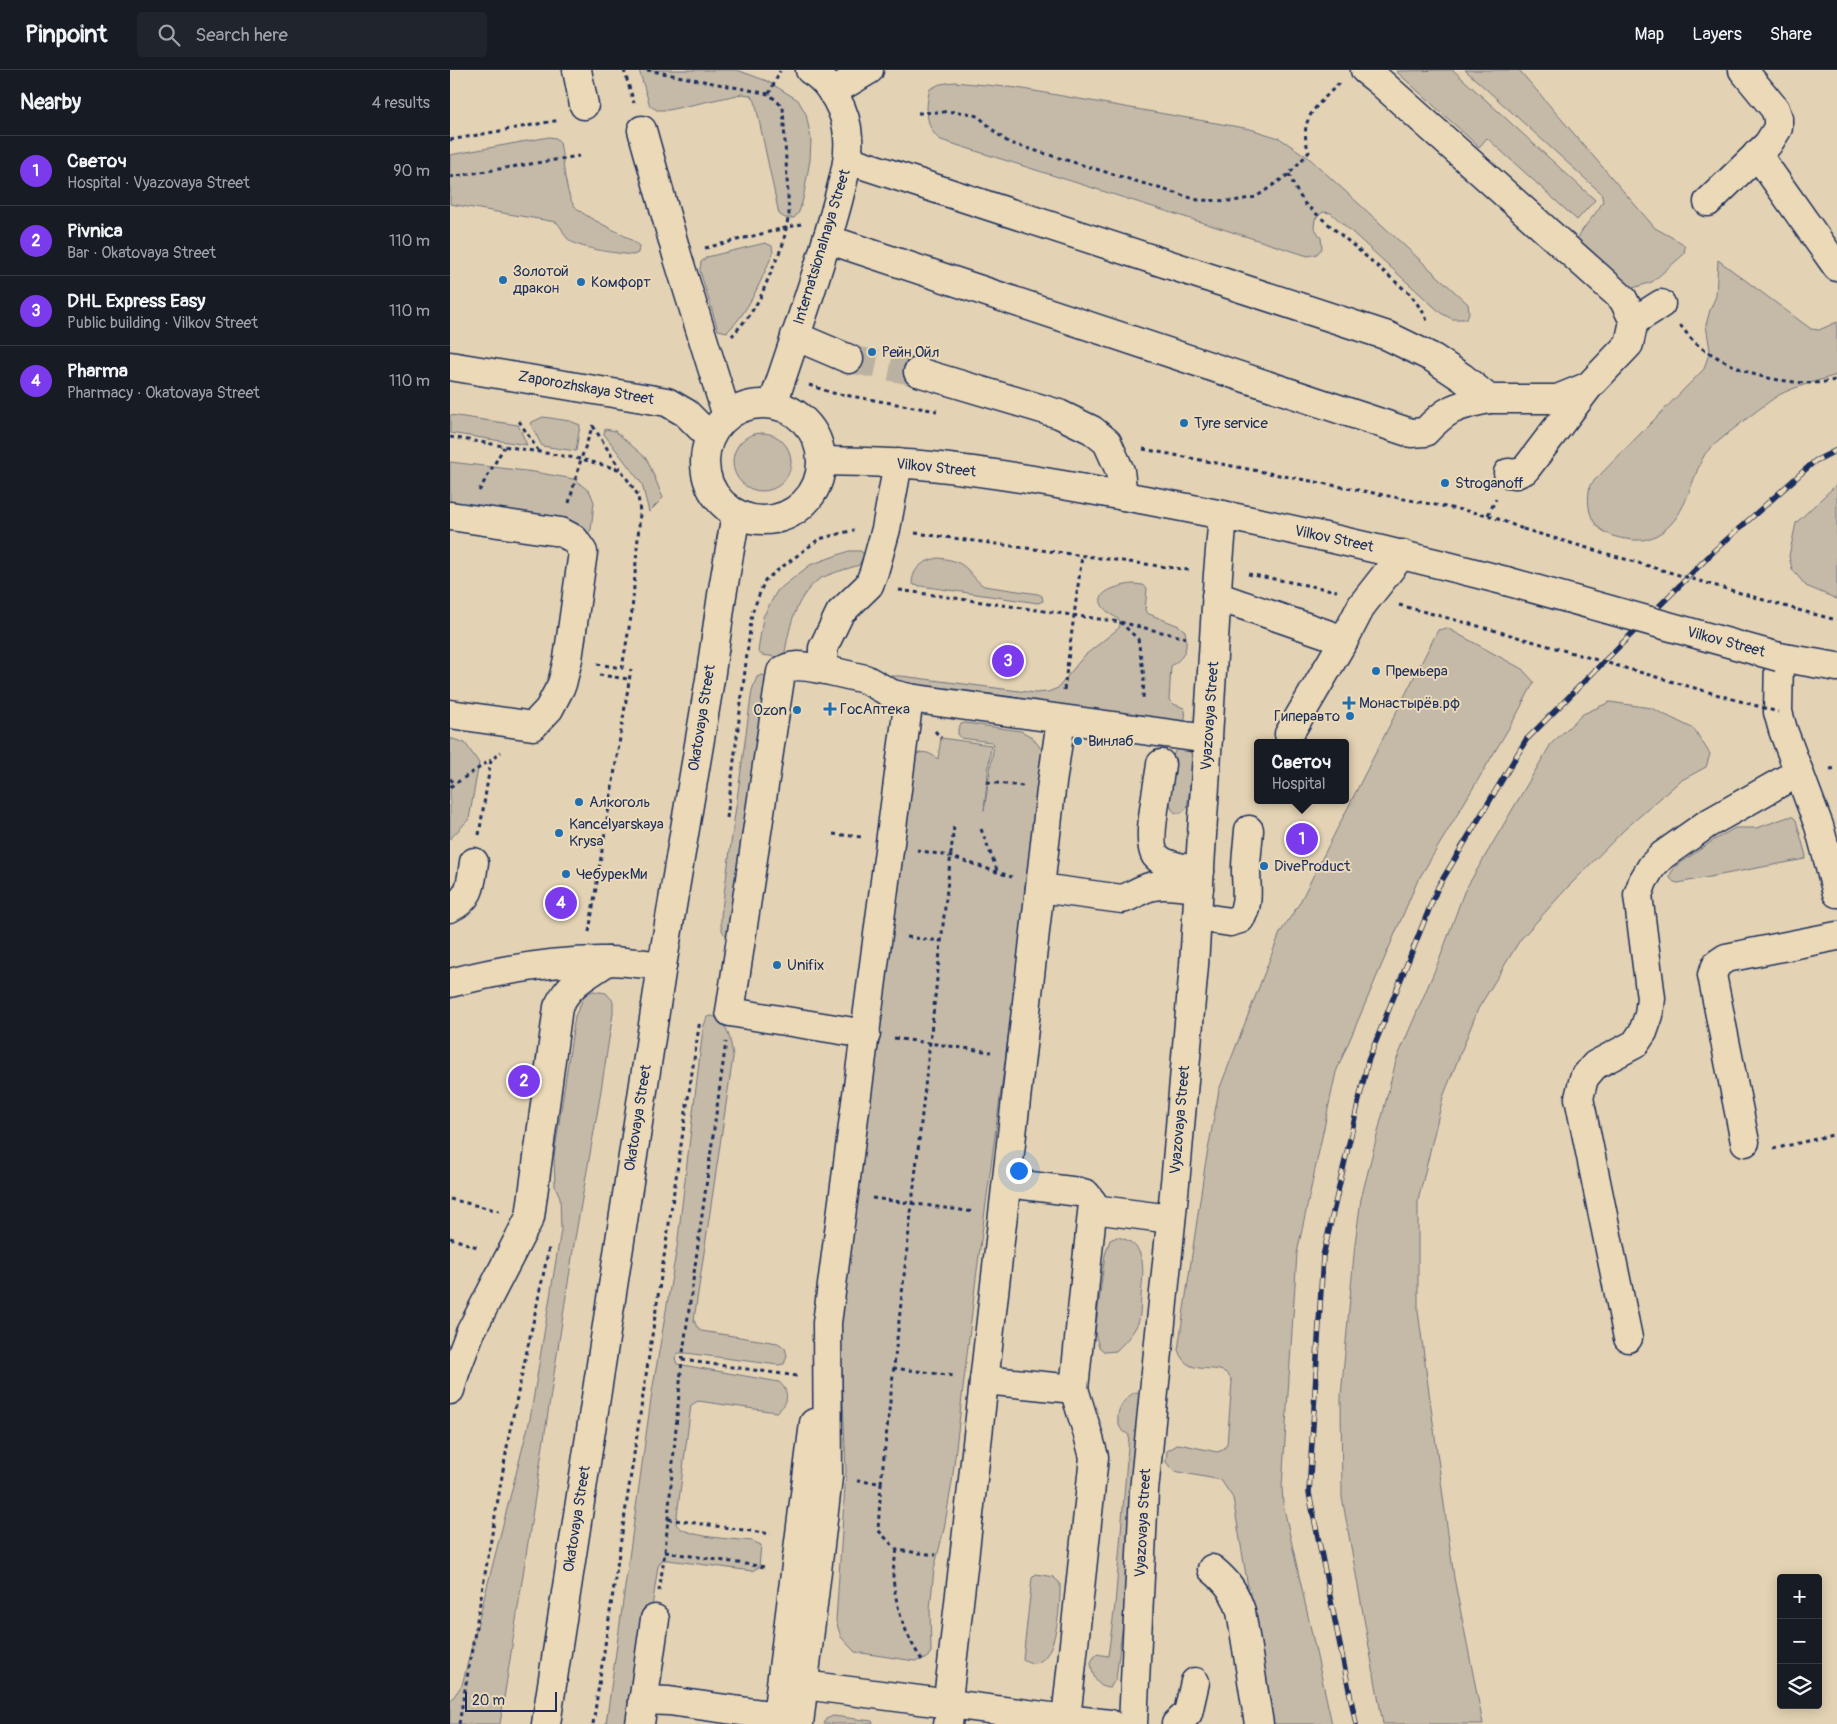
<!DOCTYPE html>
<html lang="en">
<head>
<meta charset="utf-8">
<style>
	:root { --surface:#171b24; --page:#20242c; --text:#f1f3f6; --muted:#9ea1a6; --line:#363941; --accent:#7c3aed }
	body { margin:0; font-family:Pangolin,sans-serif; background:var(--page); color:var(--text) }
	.controls { position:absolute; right:15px; bottom:15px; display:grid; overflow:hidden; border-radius:5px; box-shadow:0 2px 12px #0003 }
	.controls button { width:45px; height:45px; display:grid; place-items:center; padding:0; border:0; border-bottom:1px solid var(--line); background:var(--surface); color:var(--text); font:25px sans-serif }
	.scale { position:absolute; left:15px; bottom:12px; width:92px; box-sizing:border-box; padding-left:5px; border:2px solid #1b2f5e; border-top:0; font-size:14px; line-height:18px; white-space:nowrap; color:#1b2f5e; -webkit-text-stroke:4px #ebd9b7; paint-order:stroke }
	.you { position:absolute; left:568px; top:1100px; width:18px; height:18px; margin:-12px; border:4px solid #fff; border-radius:50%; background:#1a73e8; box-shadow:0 0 0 8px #1a73e833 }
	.badge { display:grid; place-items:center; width:32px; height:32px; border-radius:50%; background:var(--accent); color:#fff; font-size:16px; font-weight:700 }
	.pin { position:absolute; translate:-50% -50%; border:2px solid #fff; box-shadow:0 1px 5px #0006 }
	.popup { position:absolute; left:804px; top:669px; width:95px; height:65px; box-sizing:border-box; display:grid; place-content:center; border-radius:5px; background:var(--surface); filter:drop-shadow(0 1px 4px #0005); font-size:16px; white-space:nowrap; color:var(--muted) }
	.popup b { font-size:19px; color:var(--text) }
	.popup::after { content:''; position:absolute; left:50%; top:100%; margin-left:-10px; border:10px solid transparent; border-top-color:var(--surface) }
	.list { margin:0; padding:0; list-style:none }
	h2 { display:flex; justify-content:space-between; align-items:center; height:65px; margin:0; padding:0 20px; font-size:21px }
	h2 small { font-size:16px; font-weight:400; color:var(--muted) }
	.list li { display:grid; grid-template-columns:32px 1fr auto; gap:15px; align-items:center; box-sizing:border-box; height:70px; padding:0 20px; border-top:1px solid var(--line) }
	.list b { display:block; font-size:19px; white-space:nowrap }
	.list p { margin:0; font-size:16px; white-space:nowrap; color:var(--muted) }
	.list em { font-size:16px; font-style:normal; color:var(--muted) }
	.icon { flex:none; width:28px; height:28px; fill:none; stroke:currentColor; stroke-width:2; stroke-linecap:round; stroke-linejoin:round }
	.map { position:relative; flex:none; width:1387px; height:1654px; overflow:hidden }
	header { display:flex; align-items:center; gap:30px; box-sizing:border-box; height:70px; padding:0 25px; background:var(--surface); border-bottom:1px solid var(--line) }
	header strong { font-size:24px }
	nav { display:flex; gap:28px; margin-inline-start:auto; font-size:18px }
	.search { width:350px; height:45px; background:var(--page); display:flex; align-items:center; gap:12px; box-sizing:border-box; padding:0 18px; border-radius:5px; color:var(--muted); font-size:19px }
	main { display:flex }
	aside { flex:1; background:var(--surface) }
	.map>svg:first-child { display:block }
	.green { fill:#c5baa7; stroke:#707482 }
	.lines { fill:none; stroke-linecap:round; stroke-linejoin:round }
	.minor-tunnel { stroke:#bbb1a2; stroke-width:28; stroke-dasharray:28 14; stroke-linecap:butt }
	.minor-casing { stroke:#1b2f5e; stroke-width:31 }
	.major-casing { stroke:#1b2f5e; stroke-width:31 }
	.path { stroke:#1b2f5e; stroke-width:3; stroke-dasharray:4 4; stroke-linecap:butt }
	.minor { stroke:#ebd9b7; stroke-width:28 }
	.major { stroke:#ebd9b7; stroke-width:28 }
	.rail-casing { stroke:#1b2f5e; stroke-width:5.5 }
	.rail { stroke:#ebd9b7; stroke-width:4; stroke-dasharray:11; stroke-linecap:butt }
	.major-bridge-casing { stroke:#1b2f5e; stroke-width:31; stroke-linecap:butt }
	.path-bridge { stroke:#1b2f5e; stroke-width:3; stroke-dasharray:4 4; stroke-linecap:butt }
	.major-bridge { stroke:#ebd9b7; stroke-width:28 }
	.poi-dot { fill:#1f6fb2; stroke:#ebd9b7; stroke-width:2 }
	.labels { text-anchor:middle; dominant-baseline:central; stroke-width:4; stroke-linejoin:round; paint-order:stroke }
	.street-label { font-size:15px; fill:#1b2f5e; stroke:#ebd9b7 }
	.poi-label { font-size:15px; fill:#1b2f5e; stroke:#ebd9b7; text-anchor:start }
</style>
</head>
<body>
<header>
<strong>Pinpoint</strong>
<div class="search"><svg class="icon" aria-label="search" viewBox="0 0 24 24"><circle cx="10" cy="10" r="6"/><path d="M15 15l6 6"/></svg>Search here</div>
<nav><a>Map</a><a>Layers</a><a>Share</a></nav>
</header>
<main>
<aside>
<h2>Nearby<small>4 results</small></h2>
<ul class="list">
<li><span class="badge">1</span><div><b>Светоч</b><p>Hospital · Vyazovaya Street</p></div><em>90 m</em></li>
<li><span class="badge">2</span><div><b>Pivnica</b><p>Bar · Okatovaya Street</p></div><em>110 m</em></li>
<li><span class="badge">3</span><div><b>DHL Express Easy</b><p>Public building · Vilkov Street</p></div><em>110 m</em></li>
<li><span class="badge">4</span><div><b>Pharma</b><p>Pharmacy · Okatovaya Street</p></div><em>110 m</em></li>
</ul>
</aside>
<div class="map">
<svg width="1387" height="1654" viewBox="0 0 1387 1654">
	<rect width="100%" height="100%" fill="#e3d2b3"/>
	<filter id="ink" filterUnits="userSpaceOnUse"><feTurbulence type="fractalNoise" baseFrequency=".02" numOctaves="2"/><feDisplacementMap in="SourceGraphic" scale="10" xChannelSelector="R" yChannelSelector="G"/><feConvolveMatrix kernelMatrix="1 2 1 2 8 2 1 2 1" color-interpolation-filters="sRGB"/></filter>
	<g filter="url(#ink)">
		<g class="green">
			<path d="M189 0H287L317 11 348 30 356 44 361 69 360 90 353 129 349 142 344 148H335L329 144 305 31 300 25 292 24 218 40H207L200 36Z"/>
			<path d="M1003 0 1145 130 1127 150 1037 68 1029 77 946 1Z"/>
			<path d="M1015 0H1069L1205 158 1232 173 1235 177 1234 184 1202 212 1183 218 1173 215 1127 170C1133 155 1146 146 1153 131L1151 123Z"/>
			<path d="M504 12 567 18 800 59 829 68 859 88 1018 234 1019 242 1017 249H1002L991 243 881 143 873 142 865 149 864 157 871 168 872 178 867 184 858 186 491 70C475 59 475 37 480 19L490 14Z"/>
			<path d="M99 67 106 68 110 72C113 87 115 122 123 134 133 149 173 161 189 176L188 183 183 185C168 183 126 179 117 168 113 163 112 157 106 152L0 134V85Z"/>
			<path d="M315 173 322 176 323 183C311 210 299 242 277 262L268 260 250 201 251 192 257 187Z"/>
			<path d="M1268 190 1361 259 1369 260 1387 252V305C1371 310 1343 317 1329 325 1320 330 1259 377 1255 384 1240 410 1238 443 1212 462 1198 471 1191 471 1176 469 1145 465 1134 445 1140 415L1254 299 1260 280 1256 255 1260 240 1266 226Z"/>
			<path d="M0 345 68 355 77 375 0 363Z"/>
			<path d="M93 347 120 351 130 355 126 381 92 376 80 353Z"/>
			<path d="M155 359 165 361 197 389 213 428 199 442 192 414 154 364Z"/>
			<circle cx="312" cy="392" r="29"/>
			<path d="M0 392 84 402 124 409 140 422 144 432 141 460 137 464 0 438Z"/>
			<path d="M1387 414V529L1356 516 1342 499 1339 486 1346 453Z"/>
			<path d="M399 481H411L414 485 409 495C397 499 377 504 368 510 344 529 339 559 334 588L312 585 308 582 313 547 327 521 360 495Z"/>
			<path d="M488 488C496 489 505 490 512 495 521 501 525 511 534 516L588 524 592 526 593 531 588 533 464 515 462 512C464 496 474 491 488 488Z"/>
			<path d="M682 514 693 515 697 518 695 541 699 544 729 556 735 561C738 578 736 586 721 596L719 630 723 634 734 638C737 645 735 650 731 656L437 611 440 606H451L585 623 598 622 608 618 634 586 669 558C670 554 671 553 669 550 667 547 662 546 659 543 636 524 666 516 682 514Z"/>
			<path d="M997 558 1072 599 1084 612 1066 646 967 812 886 1002 847 1183 832 1417 833 1434 882 1654H821L783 1428 771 1410 723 1401 716 1392 717 1381 729 1374 767 1382 773 1380 777 1374 782 1312C774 1286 739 1313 728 1280L755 1096 769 1020 830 863 849 834 988 560Z"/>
			<path d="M312 605 318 606 279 866H277C270 862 271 853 271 846L302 620 307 607Z"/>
			<path d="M1160 632 1201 638 1244 659 1260 684 1256 697 1230 711 1174 760 1117 818 1070 870 1028 939 993 1027 968 1131V1241L1004 1508 1033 1654H933L892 1427 891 1326 905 1174 911 1129 946 991 990 888 1014 822 1101 674 1133 644Z"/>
			<path d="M515 653 571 661 582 667 592 680 580 803 526 1208 502 1412 494 1459 484 1499 480 1539 481 1582 476 1589 465 1591 405 1582 391 1567 386 1551 396 1401 390 1255 462 686C474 680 478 682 488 689L491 668 541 675 534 741 544 674 541 672 511 668 508 664V659L511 654Z"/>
			<path d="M0 668 15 673 29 693 19 749 0 769Z"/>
			<path d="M729 678 739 680 744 689 737 738C734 741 732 744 727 743 713 741 722 697 723 686L725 681Z"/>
			<path d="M1338 747H1343L1346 750 1356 786 1355 789 1228 813 1224 812 1220 808 1221 803 1226 796 1264 770 1285 758H1307Z"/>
			<path d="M143 921 156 923 163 931V943L149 1033 124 1174 50 1654H0V1632L12 1615 80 1349 111 1160 110 1127 105 1116 104 1087 125 946 135 925Z"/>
			<path d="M261 946C278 948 281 973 283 987L244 1250 246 1255 251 1261 328 1273 335 1278 337 1286 334 1294 328 1295 236 1283H228L225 1288 227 1294 329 1312C340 1321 339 1335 326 1342L248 1331 241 1335 226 1454C235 1468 285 1469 302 1471L311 1475 309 1497 302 1501 218 1490H212L208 1496 185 1654H156L202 1322 227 1177 253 959 257 947Z"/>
			<path d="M667 1167C699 1173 693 1202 691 1227 690 1235 691 1246 688 1253 683 1264 674 1273 666 1281L655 1282 649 1277 645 1263 655 1185 660 1170Z"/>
			<path d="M686 1322 691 1324 676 1530 666 1608 660 1618C646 1618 642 1604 641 1592L646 1584 658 1586 665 1535 679 1365C676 1363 671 1360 670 1357 663 1343 674 1327 686 1322Z"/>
			<path d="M586 1504 603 1507 610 1513C611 1533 606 1611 573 1589L582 1508Z"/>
			<path d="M383 1646 422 1651 423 1654H374L376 1649Z"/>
		</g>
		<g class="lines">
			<path class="minor-tunnel" d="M399 289 468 302"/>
			<g class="minor-casing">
				<g id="minor">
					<path d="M127 0 134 35"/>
					<path d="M915 0 929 11 1173 229 1184 251 1179 274 1139 316 1075 400 1066 404 1058 403"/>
					<path d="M382 22 419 0"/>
					<path d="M192 60 227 185 277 346"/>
					<path d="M1307 84 1387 197"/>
					<path d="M398 90 938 266 983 288 1013 308 1039 329H1107L1139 316"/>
					<path d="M1258 132 1318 74 1328 58V48L1325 39 1293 0"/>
					<path d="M377 169 961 363 975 362C998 337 1007 336 1039 329"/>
					<path d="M1184 251 1211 234"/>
					<path d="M345 266 399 289"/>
					<path d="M468 302 609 344 642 360 657 372 670 401 673 426"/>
					<path d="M448 393 436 459 424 502 419 515 390 543 373 578V592L376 600 415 609 442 624 459 628 758 669"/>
					<path d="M0 446 111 462 124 469 133 482 118 589 112 614 99 639 83 656 0 644"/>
					<path d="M766 526 894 570"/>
					<path d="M1329 587 1328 642 1333 660 1369 756 1387 823"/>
					<path d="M376 600C362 598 342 591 331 602L280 942 416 964"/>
					<path d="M839 664 894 570 912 535 952 484"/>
					<path d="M711 694C709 713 695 773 706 786 714 796 738 799 750 801"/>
					<path d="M590 818 672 829C680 827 686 822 694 819 710 811 732 817 749 818"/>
					<path d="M0 838C22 828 21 812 24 792"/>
					<path d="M748 847 780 852 790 849C800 834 796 817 796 800 796 787 798 773 799 760"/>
					<path d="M0 913C51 900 105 890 157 891 175 891 194 894 212 896"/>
					<path d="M1295 1072 1262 905 1267 894 1276 888 1387 866"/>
					<path d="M643 1139 721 1149"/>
					<path d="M1178 1268 1129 1028 1134 1008 1145 995 1185 974 1193 962 1199 945 1201 928 1188 825 1193 811 1202 796 1213 785 1257 754 1349 702"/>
					<path d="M534 1310 624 1319 643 1133 636 1124 629 1122 557 1113"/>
					<path d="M624 1319 637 1361 644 1387 616 1649 660 1654"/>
					<path d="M0 1320 6 1300 20 1263 80 1147 108 937C120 912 136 906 158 891"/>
					<path d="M762 1499C779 1513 784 1521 791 1541L809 1654"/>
					<path d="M354 1615 616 1649"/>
					<path d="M193 1630 219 1631 327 1646"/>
					<path d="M190 1654 205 1549"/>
					<path d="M326 1654 364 1353"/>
					<path d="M349 1654 378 1407 377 1253 459 628"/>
					<path d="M498 1654 501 1634 499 1621 601 720 611 650"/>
					<path d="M683 1654 694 1421 726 1103 744 895 768 504 773 445"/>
					<path d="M726 1654 738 1643 745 1612"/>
				</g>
			</g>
			<g class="major-casing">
				<g id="major">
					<path d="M0 296 217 332 236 343 259 366"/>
					<circle cx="313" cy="392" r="58"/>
					<path d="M323 334C345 266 370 199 388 131 393 110 400 89 398 67 397 43 381 12 360 0"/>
					<path d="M372 391C408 392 445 392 481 396 557 404 631 418 706 432 823 454 940 481 1056 511"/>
					<path d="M1329 587 1387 597"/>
					<path d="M96 1654 212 896 260 609 272 525 286 444"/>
				</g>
			</g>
			<g class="path">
				<path d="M174 0 184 33"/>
				<path d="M197 0 319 24 333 37 339 144 333 174 310 228 299 246 282 266"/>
				<path d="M319 24 330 1"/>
				<path d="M468 43C485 43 516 38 530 48 540 56 548 66 560 73L748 130 783 131 806 127 839 104 859 82C847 48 867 37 889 13"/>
				<path d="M0 70 110 50"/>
				<path d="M839 104 845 118 855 134 961 225 975 245 977 251"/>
				<path d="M0 107 129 86"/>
				<path d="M255 178 351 154"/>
				<path d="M1230 255C1236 262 1241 270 1248 275 1260 285 1296 303 1310 306 1329 311 1369 317 1387 309"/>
				<path d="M359 315 383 323 487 341"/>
				<path d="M69 351 89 382"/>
				<path d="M143 356 170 399"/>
				<path d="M0 367 131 389 171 400 188 425 190 443 182 541 172 598 147 594"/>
				<path d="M693 379 1038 445 1073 459"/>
				<path d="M29 421 54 377"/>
				<path d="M119 433 131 389 143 355"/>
				<path d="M1038 445 1046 429"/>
				<path d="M465 463 739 500"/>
				<path d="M798 504 887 521"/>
				<path d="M449 520 670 552 736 568"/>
				<path d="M949 535 1043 560"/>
				<path d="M1348 540 1387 550"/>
				<path d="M670 552 688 569 694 607 693 630"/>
				<path d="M149 605 179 609"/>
				<path d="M614 620 632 486"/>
				<path d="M485 661 491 668"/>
				<path d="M1380 699 1387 698"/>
				<path d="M0 709 6 714"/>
				<path d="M537 712 573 716"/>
				<path d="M0 717 41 690"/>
				<path d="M277 748 302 543 315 510 369 469 404 460"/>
				<path d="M531 759 547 800"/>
				<path d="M383 764 412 767"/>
				<path d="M29 765 41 690 51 682"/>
				<path d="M467 780 499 786 562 807"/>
				<path d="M139 862 181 599"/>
				<path d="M457 867 491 871"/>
				<path d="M444 968 541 982"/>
				<path d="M1323 1079 1387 1064"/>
				<path d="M422 1128 525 1142"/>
				<path d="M0 1129 49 1141"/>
				<path d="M0 1168 30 1178"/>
				<path d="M232 1290 347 1306"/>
				<path d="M443 1298 505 1306"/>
				<path d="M407 1411 431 1413 428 1460 447 1480 486 1485"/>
				<path d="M431 1413 504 756"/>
				<path d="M218 1449 321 1464"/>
				<path d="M447 1480C445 1489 443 1498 443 1507 446 1538 455 1565 472 1590"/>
				<path d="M215 1482 315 1497"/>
				<path d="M209 1521 215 1482 232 1290 276 972"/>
				<path d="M9 1654 60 1360 99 1178"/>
				<path d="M143 1654 250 950"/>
			</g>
			<use href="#minor" class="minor"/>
			<use href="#major" class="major"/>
			<g class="rail-casing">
				<path id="rail" d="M906 1654 859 1423 873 1186 918 991 988 817 1076 670 1265 480 1365 391 1387 380"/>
			</g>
			<use href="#rail" class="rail"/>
			<g class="major-bridge-casing">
				<path id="major-bridge" d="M1056 511 1329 587"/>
			</g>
			<g class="path-bridge">
				<path d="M1073 459 1348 540"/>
				<path d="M1043 560 1328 642"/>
			</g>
			<use href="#major-bridge" class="major-bridge"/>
		</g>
	</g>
	<g class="poi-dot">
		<circle cx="53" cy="210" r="5"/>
		<circle cx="131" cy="212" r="5"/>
		<circle cx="422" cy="282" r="5"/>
		<circle cx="734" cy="353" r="5"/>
		<circle cx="995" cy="413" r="5"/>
		<circle cx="926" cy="601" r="5"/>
		<path d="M896.5 625.5h5v5h5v5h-5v5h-5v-5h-5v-5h5z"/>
		<path d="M377.5 631.5h5v5h5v5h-5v5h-5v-5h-5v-5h5z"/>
		<circle cx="347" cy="640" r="5"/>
		<circle cx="900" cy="646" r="5"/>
		<circle cx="628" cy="671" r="5"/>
		<circle cx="129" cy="732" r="5"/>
		<circle cx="109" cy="763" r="5"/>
		<circle cx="814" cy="796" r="5"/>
		<circle cx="116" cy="804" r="5"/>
		<circle cx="327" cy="895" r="5"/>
	</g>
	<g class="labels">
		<g class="street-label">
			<text transform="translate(372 177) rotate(-73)">Internatsionalnaya Street</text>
			<text transform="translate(136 318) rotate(10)">Zaporozhskaya Street</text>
			<text transform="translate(486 398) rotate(6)">Vilkov Street</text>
			<text transform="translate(884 469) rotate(12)">Vilkov Street</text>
			<text transform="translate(1276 572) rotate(15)">Vilkov Street</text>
			<text transform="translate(760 646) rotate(-86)">Vyazovaya Street</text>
			<text transform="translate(252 648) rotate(-81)">Okatovaya Street</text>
			<text transform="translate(188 1048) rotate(-81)">Okatovaya Street</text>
			<text transform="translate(730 1050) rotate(-85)">Vyazovaya Street</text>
			<text transform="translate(127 1449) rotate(-81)">Okatovaya Street</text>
			<text transform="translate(693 1453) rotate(-87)">Vyazovaya Street</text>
		</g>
		<g class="poi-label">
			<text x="63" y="201">Золотой<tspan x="63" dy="17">дракон</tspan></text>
			<text x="141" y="212">Комфорт</text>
			<text x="432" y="282">Рейн Ойл</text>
			<text x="744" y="353">Tyre service</text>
			<text x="1005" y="413">Stroganoff</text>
			<text x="936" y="601">Премьера</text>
			<text x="909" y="633">Монастырёв.рф</text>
			<text x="390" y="639">ГосАптека</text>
			<text x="337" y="640" text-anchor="end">Ozon</text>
			<text x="890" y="646" text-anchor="end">Гиперавто</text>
			<text x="638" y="671">Винлаб</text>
			<text x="139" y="732">Алкоголь</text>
			<text x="119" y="754">Kancelyarskaya<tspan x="119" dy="17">Krysa</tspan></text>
			<text x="824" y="796">DiveProduct</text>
			<text x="126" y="804">ЧебурекМи</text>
			<text x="337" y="895">Unifix</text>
		</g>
	</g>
</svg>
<div class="controls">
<button>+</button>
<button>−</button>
<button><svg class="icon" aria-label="layers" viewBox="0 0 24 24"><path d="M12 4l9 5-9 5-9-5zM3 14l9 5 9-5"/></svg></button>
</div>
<div class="scale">20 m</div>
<div class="you"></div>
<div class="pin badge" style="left:852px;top:769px">1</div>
<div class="popup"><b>Светоч</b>Hospital</div>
<div class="pin badge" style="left:74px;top:1011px">2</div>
<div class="pin badge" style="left:558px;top:591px">3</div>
<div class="pin badge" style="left:111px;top:833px">4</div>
</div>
</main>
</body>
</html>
